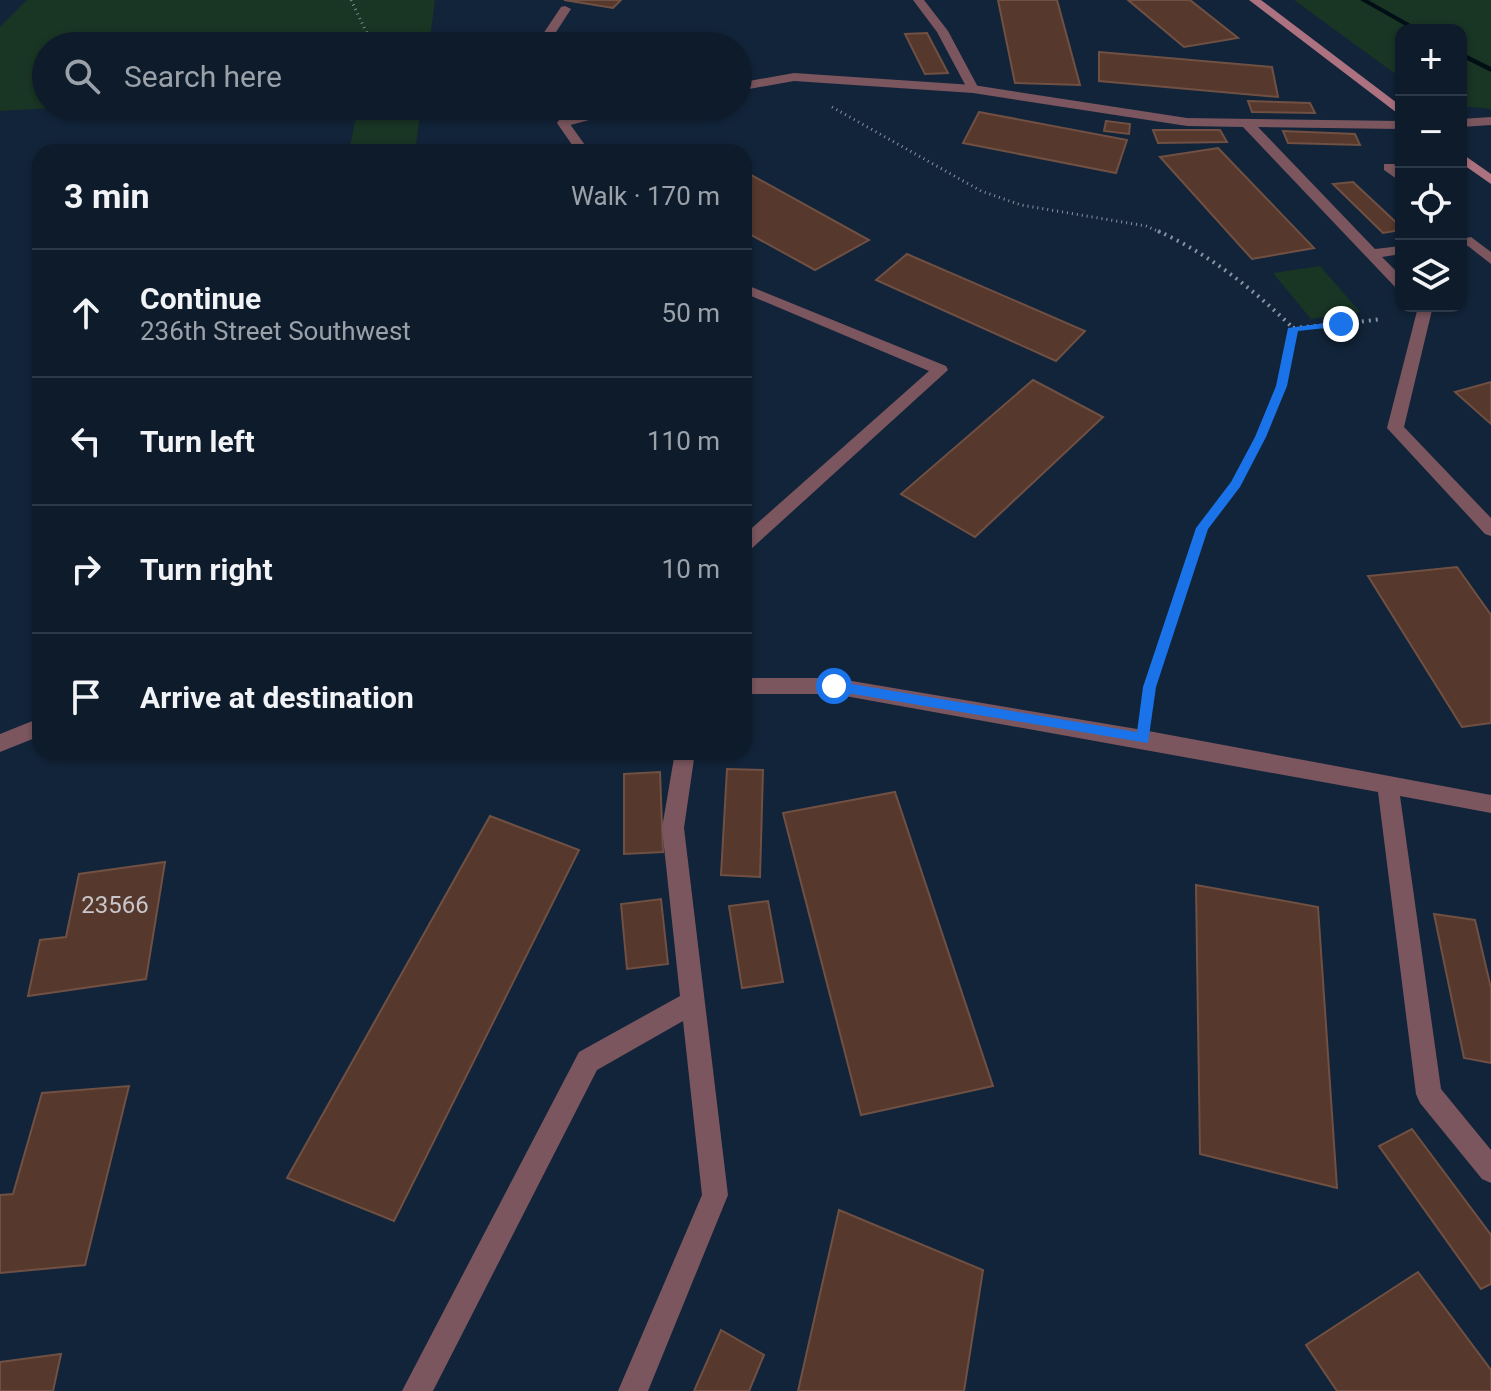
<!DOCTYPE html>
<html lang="en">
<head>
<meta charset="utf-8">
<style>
	:root { --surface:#0e1b2b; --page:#172433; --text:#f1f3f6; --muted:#9ba1a9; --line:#2e3947 }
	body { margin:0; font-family:Roboto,sans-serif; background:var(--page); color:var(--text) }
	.controls { position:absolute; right:24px; top:24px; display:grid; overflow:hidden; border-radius:16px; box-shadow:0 2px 6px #0004 }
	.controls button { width:72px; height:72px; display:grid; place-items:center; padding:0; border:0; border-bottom:2px solid var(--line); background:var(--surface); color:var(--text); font:40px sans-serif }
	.stop { position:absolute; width:24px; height:24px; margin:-18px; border:6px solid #1a73e8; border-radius:50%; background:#fff }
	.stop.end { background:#1a73e8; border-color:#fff; box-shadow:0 2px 8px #0008 }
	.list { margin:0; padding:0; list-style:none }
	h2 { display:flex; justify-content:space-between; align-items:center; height:104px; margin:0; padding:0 32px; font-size:34px }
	h2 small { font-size:26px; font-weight:400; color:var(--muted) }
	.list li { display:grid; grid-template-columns:52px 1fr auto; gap:24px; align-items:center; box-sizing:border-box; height:128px; padding:0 32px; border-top:2px solid var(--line) }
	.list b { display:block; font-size:30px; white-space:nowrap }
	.list p { margin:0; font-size:26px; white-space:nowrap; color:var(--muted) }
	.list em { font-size:26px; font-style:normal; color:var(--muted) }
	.icon { flex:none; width:44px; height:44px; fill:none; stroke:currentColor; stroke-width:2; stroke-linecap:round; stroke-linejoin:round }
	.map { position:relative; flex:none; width:1491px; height:1391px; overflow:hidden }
	.search { position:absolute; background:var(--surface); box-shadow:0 2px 6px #0004; left:32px; top:32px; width:720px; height:88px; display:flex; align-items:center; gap:20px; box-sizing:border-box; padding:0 28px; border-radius:44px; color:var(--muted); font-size:30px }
	.panel { position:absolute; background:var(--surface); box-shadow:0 2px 6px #0004; left:32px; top:144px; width:720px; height:616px; border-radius:24px }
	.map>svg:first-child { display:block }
	.green { fill:#193524 }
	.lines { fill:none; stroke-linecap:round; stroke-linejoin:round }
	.stream { fill:#000f16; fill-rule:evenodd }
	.building { fill:#56382c; stroke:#705043; stroke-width:2 }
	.path-far2 { stroke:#8793a2; stroke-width:3; stroke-dasharray:1 4; stroke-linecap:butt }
	.path-far1 { stroke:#8793a2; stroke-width:4; stroke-dasharray:2 5; stroke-linecap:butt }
	.path { stroke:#8793a2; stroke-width:5; stroke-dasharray:2 6; stroke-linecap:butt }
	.service { fill:#7b565f; fill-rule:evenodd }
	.minor { fill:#7b565f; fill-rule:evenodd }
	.secondary { fill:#ad7280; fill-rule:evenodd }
	.route { fill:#1a73e8 }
	.labels { text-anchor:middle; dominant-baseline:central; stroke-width:6; stroke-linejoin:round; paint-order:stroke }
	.number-label { font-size:24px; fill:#c8c6ca }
</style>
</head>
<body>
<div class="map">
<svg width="1491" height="1391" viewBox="0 0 1491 1391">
	<rect width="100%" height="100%" fill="#122439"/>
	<g class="green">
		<path d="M27 0H435L429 46H46V106H86L0 111V27Z"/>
		<path d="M1294 0H1491V109L1461 106V30H1401V78Z"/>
		<path d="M358 106H421L415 152H349Z"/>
		<path d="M1320 266 1360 312 1311 319 1273 273Z"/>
	</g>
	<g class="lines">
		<g class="stream">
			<path d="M1360 0H1368L1421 30H1413Z"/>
			<path d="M1461 52 1491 67V72L1461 57Z"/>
		</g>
	</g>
	<g class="building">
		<path d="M564 0H621L613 8Z"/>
		<path d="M998 0H1057L1080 85 1015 83Z"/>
		<path d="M1128 0H1190L1238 38 1184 47Z"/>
		<path d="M927 33 948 73 925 74 905 34Z"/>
		<path d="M1099 52 1272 67 1278 97 1099 81Z"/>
		<path d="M1248 101 1310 103 1315 113 1252 112Z"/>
		<path d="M979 112 1127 140 1116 173 963 143Z"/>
		<path d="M1106 121 1130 124 1129 134 1104 131Z"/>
		<path d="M1153 130H1220L1227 142 1158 143Z"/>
		<path d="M1283 131 1355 134 1360 145 1288 143Z"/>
		<path d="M1218 148 1314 248 1252 259 1160 157Z"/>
		<path d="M744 171 869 240 815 270 744 231Z"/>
		<path d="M1353 182 1401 227V230L1383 233 1333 184Z"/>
		<path d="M907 254 1085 331 1056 361 876 280Z"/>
		<path d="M1033 380 1103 417 975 537 901 494Z"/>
		<path d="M1491 382V424L1455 392Z"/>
		<path d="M1457 567 1491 615V723L1462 727 1368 576Z"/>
		<path d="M727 769 763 770 760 877 721 875Z"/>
		<path d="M660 772 663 852 624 854V774Z"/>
		<path d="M895 792 993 1086 861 1115 783 813Z"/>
		<path d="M490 816 579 850 394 1221 287 1178Z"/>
		<path d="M165 862 146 979 28 996 40 940 66 937 79 874Z"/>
		<path d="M1196 885 1318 907 1337 1188 1200 1154Z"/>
		<path d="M661 899 668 964 627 969 621 904Z"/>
		<path d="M768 901 783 982 742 988 729 906Z"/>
		<path d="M1434 914 1475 920 1491 988V1063L1464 1058Z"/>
		<path d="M129 1086 85 1265 0 1273V1195L13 1194 42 1093Z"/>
		<path d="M1412 1129 1491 1235V1284L1481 1289 1379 1146Z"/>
		<path d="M839 1210 983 1270 964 1391H798Z"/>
		<path d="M1418 1272 1491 1370V1391H1337L1306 1345Z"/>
		<path d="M721 1330 764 1355 749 1391H694Z"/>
		<path d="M61 1354 53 1391H0V1362Z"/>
	</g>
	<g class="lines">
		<g class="path-far2">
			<path d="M351 0 373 46"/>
			<path d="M832 107 981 191 1021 205 1146 226 1162 233"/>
		</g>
		<g class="path-far1">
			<path d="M1158 231C1209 254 1253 289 1293 328 1282 382 1266 438 1235 485 1225 501 1211 514 1201 530"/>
			<path d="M1341 324 1382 319"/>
			<path d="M1293 328 1341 324 1333 315"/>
		</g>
		<path class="path" d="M1146 710 1149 687 1202 528"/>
		<g class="service">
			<path d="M794 73 973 85 1187 118 1401 121V129L1258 127 1375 249 1401 246V254L1382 257 1401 276V289L1396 288 1243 127 1187 126 973 93 794 81 738 91V83Z"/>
			<path d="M619 106H641L563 127 557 123Z"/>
			<path d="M1384 164H1394L1401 171V182L1384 170Z"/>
			<path d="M1471 237 1491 252V264L1468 246 1461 247V239Z"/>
			<path d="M1414 306H1430L1432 310 1404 427 1491 518V536L1485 534 1387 428 1417 311Z"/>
			<path d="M40 718V736L0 752V734Z"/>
		</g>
		<g class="minor">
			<path d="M913 0H924L948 31 979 89 977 92H969L937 32Z"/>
			<path d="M565 6 571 9 547 46H535L561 7Z"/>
			<path d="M573 106H585L591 115 581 118Z"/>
			<path d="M1491 117V125L1461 127V119Z"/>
			<path d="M559 120H567L590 152H577L557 123Z"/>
			<path d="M744 284 946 366 948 370 750 550 744 552V535L929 371 744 293Z"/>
			<path d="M744 678H834L1143 730 1491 795V813L1400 796 1441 1089 1491 1150V1183L1482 1179 1420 1103 1416 1094 1378 792 834 694H744Z"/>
			<path d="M675 752H695L684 828 728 1195 648 1391H618L702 1195 683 1021 597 1070 433 1391H402L579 1052 680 996 662 828Z"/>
		</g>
		<g class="secondary">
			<path d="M1249 0H1261L1401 106V116Z"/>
			<path d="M1461 153 1491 174V184L1461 163Z"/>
		</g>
	</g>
	<path class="route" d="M1341 321 1344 326 1298 331 1287 386 1266 437 1240 487 1208 529 1156 687 1148 743 829 690 828 686 834 681 1137 732 1143 687 1196 528 1231 482 1255 437 1276 386 1288 328Z"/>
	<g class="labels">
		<g class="number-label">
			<text x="115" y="905">23566</text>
		</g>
	</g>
</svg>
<div class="controls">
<button>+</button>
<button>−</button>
<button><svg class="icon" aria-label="locate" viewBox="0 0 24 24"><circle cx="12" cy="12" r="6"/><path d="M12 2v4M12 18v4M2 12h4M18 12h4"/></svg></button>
<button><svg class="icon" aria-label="layers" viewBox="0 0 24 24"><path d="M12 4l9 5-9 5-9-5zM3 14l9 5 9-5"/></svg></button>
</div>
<div class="stop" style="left:834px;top:686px"></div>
<div class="stop end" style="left:1341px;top:324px"></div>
<div class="search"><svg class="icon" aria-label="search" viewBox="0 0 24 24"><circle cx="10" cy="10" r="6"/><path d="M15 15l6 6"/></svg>Search here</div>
<section class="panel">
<h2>3 min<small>Walk · 170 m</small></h2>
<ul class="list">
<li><svg class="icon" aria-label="ahead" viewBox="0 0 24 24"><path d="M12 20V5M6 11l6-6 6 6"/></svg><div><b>Continue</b><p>236th Street Southwest</p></div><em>50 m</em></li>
<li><svg class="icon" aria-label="left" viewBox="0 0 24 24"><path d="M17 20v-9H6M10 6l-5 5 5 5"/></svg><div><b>Turn left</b></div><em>110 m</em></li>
<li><svg class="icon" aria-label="right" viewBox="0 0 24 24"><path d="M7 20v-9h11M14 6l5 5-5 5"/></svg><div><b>Turn right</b></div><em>10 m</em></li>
<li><svg class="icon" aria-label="arrive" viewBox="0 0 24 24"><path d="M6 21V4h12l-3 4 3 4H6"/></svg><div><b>Arrive at destination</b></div></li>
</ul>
</section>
</div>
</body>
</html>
